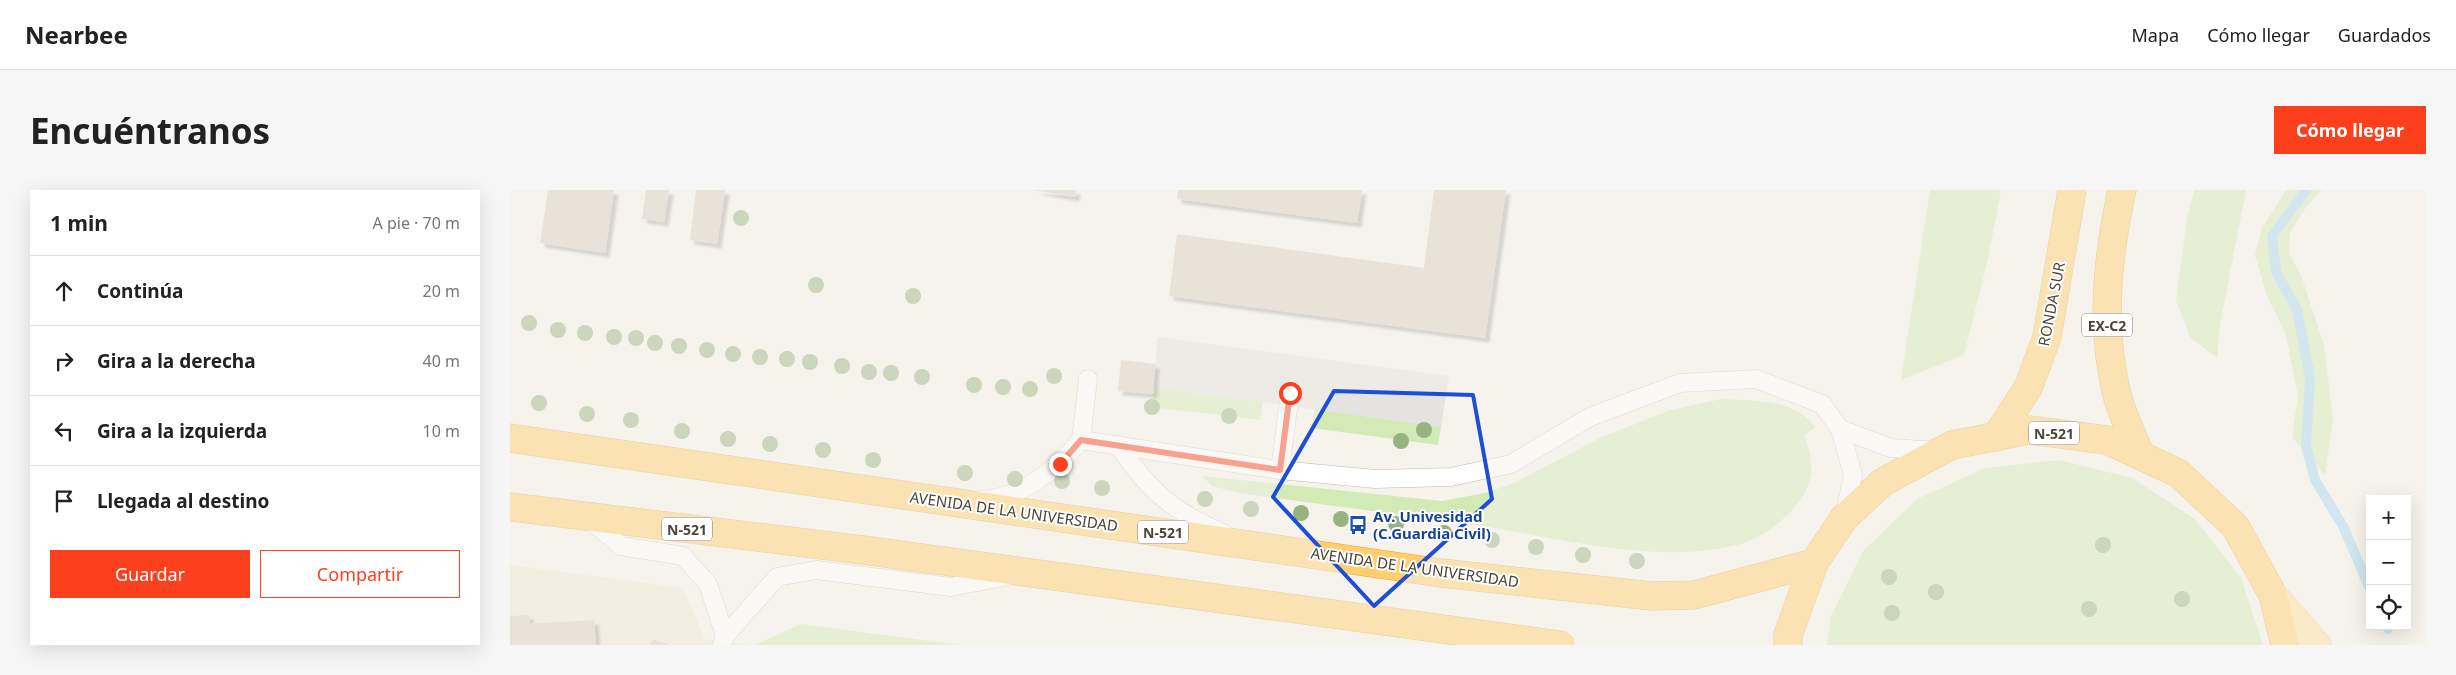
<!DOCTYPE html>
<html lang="es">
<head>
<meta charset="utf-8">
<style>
	:root { --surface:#fff; --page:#f6f6f6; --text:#222; --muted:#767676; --line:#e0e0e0; --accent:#fc3f1d }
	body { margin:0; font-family:"Noto Sans",sans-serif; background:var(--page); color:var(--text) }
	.controls { position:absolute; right:15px; bottom:15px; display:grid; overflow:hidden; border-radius:0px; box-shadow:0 5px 20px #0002 }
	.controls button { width:45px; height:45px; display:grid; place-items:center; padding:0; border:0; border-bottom:1px solid var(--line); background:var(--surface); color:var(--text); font:25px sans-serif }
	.stop { position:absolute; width:15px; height:15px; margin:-11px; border:4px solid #fc3f1d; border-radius:50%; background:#fff }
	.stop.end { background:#fc3f1d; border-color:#fff; box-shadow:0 1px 5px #0008 }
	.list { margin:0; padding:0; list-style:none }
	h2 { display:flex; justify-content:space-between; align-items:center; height:65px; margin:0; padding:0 20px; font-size:21px }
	h2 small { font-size:16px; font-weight:400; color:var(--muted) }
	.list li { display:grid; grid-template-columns:32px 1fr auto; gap:15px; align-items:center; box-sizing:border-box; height:70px; padding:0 20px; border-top:1px solid var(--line) }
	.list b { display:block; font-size:19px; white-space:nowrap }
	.list em { font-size:16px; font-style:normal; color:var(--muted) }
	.actions { display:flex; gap:10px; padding:15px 20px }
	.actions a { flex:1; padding:11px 0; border:1px solid var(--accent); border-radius:0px; text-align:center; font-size:18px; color:var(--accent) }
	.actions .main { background:var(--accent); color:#fff }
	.icon { flex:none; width:28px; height:28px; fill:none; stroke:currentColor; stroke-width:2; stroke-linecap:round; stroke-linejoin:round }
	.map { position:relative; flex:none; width:1916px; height:455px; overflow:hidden; border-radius:0px }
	header { display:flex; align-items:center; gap:30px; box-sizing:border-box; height:70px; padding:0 25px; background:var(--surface); border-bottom:1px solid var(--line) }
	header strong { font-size:24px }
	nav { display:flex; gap:28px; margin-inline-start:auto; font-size:18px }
	.intro { display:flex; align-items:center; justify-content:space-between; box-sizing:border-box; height:120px; padding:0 30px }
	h1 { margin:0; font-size:35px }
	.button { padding:12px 22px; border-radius:0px; background:var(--accent); color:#fff; font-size:18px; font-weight:700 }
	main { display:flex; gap:30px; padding:0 30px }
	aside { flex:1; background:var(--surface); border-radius:0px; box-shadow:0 5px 20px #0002 }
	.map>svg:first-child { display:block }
	.education { fill:#efe8d6 }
	.green { fill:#d2eab5 }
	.parking { fill:#e5e3e0 }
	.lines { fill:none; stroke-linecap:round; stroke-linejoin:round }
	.stream { stroke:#a9d4f2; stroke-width:10 }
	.building { fill:#d8cfc1; filter:url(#shadow) }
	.lane-casing { stroke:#c2bbae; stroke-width:19 }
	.primary-casing { stroke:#e6c16a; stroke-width:29 }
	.highway-casing { stroke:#e0a43c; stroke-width:29 }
	.lane { stroke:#fff; stroke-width:18 }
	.primary { stroke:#ffe39c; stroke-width:28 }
	.highway { stroke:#ffcf6e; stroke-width:28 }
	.tree { fill:#97b381 }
	.route { stroke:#fc3f1d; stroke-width:6 }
	.marked { fill:none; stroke:#1d4ed8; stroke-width:4; stroke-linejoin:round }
	.labels { text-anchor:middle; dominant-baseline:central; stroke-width:4; stroke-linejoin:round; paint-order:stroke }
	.shield { fill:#fff; stroke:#817c74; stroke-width:1 }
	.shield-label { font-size:14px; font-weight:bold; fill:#4b4439 }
	.street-label { font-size:15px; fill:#4b4439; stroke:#fff }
	.transit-label { font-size:15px; font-weight:bold; fill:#164399; stroke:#fff; text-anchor:start }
</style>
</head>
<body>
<header>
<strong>Nearbee</strong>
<nav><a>Mapa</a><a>Cómo llegar</a><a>Guardados</a></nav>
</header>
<div class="intro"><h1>Encuéntranos</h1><a class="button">Cómo llegar</a></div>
<main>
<aside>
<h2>1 min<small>A pie · 70 m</small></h2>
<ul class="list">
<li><svg class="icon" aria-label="ahead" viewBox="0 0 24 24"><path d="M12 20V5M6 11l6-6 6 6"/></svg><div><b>Continúa</b></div><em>20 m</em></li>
<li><svg class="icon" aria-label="right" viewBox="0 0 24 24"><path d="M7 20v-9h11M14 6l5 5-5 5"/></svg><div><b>Gira a la derecha</b></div><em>40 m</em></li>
<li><svg class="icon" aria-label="left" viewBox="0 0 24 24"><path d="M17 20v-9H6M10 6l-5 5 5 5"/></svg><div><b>Gira a la izquierda</b></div><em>10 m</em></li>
<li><svg class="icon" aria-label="arrive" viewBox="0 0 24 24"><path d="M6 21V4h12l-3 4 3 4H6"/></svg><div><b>Llegada al destino</b></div></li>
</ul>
<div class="actions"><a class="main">Guardar</a><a>Compartir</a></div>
</aside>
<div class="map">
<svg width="1916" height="455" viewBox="0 0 1916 455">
	<defs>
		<filter id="shadow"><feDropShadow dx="4.5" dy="4.5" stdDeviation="1" flood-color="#0004"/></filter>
	</defs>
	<rect width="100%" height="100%" fill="#f6f3ec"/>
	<path class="education" d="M0 375 173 398 195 450 242 455H0Z"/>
	<g class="green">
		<path d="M1420 0H1491L1478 69 1454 165 1391 190Z"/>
		<path d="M1684 0H1736L1710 135 1707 168 1680 147 1666 110 1677 30Z"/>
		<path d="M1776 0H1812L1797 16 1780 42 1779 63 1792 88 1814 155 1823 229 1815 285 1782 247 1788 206 1776 145 1756 103 1745 65 1752 38Z"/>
		<path d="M644 197 753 212 750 230 642 217Z"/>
		<path d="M1211 209C1244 211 1285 208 1305 237L1294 246C1305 269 1304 293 1288 313 1273 332 1248 351 1223 356 1143 373 1064 351 984 338 899 325 814 315 729 303L702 296 692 286 932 311 975 303 1004 293 1092 247 1161 220Z"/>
		<path d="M804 219 931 237 928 255 802 238Z"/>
		<path d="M1549 270 1622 288 1685 329 1731 388 1753 455H1317L1320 428 1353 361 1407 309 1475 278Z"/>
		<path d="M291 434 449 455H245Z"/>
	</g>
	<path class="parking" d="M647 147 939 186 931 237 644 197Z"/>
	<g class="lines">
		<g class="stream">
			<path d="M1796 0 1762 46 1766 82 1787 120 1800 188 1796 256 1805 290 1833 336 1860 399"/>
			<path d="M1877 436 1878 439"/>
		</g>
	</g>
	<g class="building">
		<path d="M38 0H104L95 63 30 53Z"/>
		<path d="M136 0H159L154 32 132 29Z"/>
		<path d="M186 0H215L207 54 180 50Z"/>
		<path d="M523 0H566L565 7Z"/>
		<path d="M668 0H852L847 33 667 9Z"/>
		<path d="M924 0H996L975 148 659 106 667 44 914 78Z"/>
		<path d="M611 170 645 174 643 204 608 201Z"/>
		<path d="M19 425 20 434 84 430 86 455H0V426Z"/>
		<path d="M143 449 160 455H140Z"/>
	</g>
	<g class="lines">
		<g class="lane-casing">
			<g id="lane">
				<path d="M578 189 571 250 770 280 865 289 941 287 1001 274 1080 227 1170 193 1246 189 1312 214 1330 239 1343 285 1334 327"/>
				<path d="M1330 239 1381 258 1428 261"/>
				<path d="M608 255C638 300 663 322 713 343"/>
				<path d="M770 280 780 203"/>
				<path d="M470 310C513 308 544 281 571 250"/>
				<path d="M76 327 111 356 173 366 198 394 215 446"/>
				<path d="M212 455 215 446 267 387 306 380 441 397 498 386"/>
			</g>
		</g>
		<g class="primary-casing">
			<path id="primary" d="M1763 405 1807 455"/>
		</g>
		<g class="highway-casing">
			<g id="highway">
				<path d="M1612 0C1597 69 1590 136 1607 205 1613 226 1622 246 1631 266"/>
				<path d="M1486 247 1518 198 1537 147 1562 0"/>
				<path d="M0 248 931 383 1142 406 1184 405 1304 373"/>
				<path d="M0 317 353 360 1050 455"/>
				<path d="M1278 455V445L1304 373 1334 328 1373 292 1442 255 1519 240 1597 250 1668 283 1725 336 1763 405 1775 455"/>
			</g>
		</g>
		<use href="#lane" class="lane"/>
		<use href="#primary" class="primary"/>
		<use href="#highway" class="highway"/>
	</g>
	<g class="tree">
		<circle cx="231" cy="28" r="8"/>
		<circle cx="306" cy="95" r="8"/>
		<circle cx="403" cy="106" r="8"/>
		<circle cx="19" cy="133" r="8"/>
		<circle cx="48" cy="140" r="8"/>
		<circle cx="75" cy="143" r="8"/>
		<circle cx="104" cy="147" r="8"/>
		<circle cx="126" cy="148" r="8"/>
		<circle cx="145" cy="153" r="8"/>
		<circle cx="169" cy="156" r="8"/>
		<circle cx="197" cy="160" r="8"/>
		<circle cx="223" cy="164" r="8"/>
		<circle cx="250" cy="167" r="8"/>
		<circle cx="277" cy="169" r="8"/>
		<circle cx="300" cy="172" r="8"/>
		<circle cx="332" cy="176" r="8"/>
		<circle cx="359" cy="182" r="8"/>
		<circle cx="381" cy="183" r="8"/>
		<circle cx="544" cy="186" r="8"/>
		<circle cx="412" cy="187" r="8"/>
		<circle cx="464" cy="195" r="8"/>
		<circle cx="493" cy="197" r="8"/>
		<circle cx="520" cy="199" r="8"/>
		<circle cx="29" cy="213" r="8"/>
		<circle cx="642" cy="217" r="8"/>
		<circle cx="77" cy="224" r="8"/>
		<circle cx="719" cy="226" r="8"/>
		<circle cx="121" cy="230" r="8"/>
		<circle cx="914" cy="240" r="8"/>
		<circle cx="172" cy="241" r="8"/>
		<circle cx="218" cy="249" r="8"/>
		<circle cx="891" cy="251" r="8"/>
		<circle cx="260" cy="254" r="8"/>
		<circle cx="313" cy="260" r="8"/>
		<circle cx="363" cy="270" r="8"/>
		<circle cx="455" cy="283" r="8"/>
		<circle cx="505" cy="289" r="8"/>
		<circle cx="552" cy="291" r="8"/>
		<circle cx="592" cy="298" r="8"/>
		<circle cx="695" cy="309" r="8"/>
		<circle cx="741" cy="319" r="8"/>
		<circle cx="791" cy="323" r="8"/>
		<circle cx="831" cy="329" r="8"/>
		<circle cx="886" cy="334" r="8"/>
		<circle cx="934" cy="343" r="8"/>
		<circle cx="982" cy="350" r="8"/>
		<circle cx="1593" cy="355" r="8"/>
		<circle cx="1026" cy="357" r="8"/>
		<circle cx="1073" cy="365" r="8"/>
		<circle cx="1127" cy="371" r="8"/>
		<circle cx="1379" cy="387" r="8"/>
		<circle cx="1426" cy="402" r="8"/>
		<circle cx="1672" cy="409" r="8"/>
		<circle cx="1579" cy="419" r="8"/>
		<circle cx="1382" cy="423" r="8"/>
	</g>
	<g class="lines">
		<path class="route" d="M550 274 571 250 770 280 780 203"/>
	</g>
	<path d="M0 0H1916V455H0ZM824 201 963 205 982 309 864 416 763 307Z" fill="#f6f3ec" fill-opacity=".55" fill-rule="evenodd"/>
	<path class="marked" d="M824 201 963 205 982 309 864 416 763 307Z"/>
	<defs>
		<g id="bus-bare" transform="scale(1.5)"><path d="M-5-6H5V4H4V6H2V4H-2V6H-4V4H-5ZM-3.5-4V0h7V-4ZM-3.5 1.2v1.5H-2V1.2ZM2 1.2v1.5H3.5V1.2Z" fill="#1a4fb4" stroke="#fff" stroke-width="2.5" paint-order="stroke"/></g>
	</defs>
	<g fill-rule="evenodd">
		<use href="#bus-bare" x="848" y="335"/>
	</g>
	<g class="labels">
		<g class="shield">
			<rect x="1572" y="123.5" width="50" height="23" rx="4"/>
			<rect x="1519" y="231.5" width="50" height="23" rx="4"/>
			<rect x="152" y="327.5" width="50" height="23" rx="4"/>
			<rect x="628" y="330.5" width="50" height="23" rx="4"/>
		</g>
		<g class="shield-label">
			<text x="1597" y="135">EX-C2</text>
			<text x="1544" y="243">N-521</text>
			<text x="177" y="339">N-521</text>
			<text x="653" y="342">N-521</text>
		</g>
		<g class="street-label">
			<text transform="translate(1541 114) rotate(-79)">RONDA SUR</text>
			<text transform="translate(504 321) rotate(8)">AVENIDA DE LA UNIVERSIDAD</text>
			<text transform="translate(905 377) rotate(8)">AVENIDA DE LA UNIVERSIDAD</text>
		</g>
		<g class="transit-label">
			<text x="863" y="326">Av. Univesidad<tspan x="863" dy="17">(C.Guardia Civil)</tspan></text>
		</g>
	</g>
</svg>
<div class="controls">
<button>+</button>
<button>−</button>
<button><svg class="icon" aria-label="locate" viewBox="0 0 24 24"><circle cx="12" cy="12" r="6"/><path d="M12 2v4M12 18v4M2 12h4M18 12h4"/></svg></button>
</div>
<div class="stop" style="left:780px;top:203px"></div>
<div class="stop end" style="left:550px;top:274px"></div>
</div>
</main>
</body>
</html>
